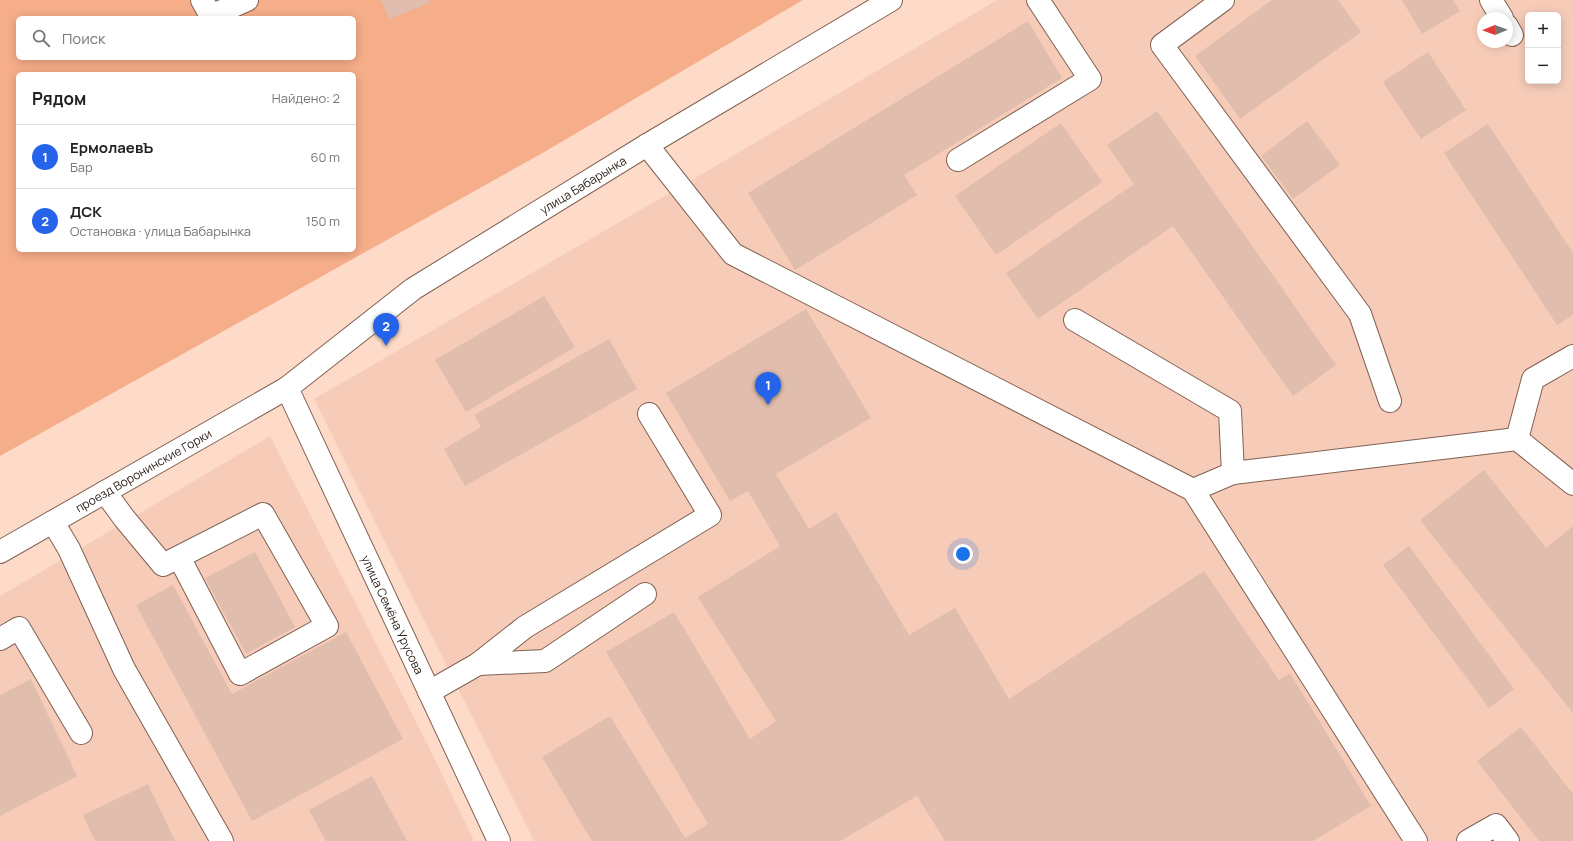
<!DOCTYPE html>
<html lang="ru">
<head>
<meta charset="utf-8">
<style>
	:root { --surface:#fff; --page:#f6f6f6; --text:#222; --muted:#767676; --line:#e0e0e0; --accent:#2563eb }
	body { margin:0; font-family:Manrope,sans-serif; background:var(--page); color:var(--text) }
	.controls { position:absolute; right:12px; top:12px; display:grid; overflow:hidden; border-radius:6px; box-shadow:0 2px 10px #0003 }
	.controls button { width:36px; height:36px; display:grid; place-items:center; padding:0; border:0; border-bottom:1px solid var(--line); background:var(--surface); color:var(--text); font:20px sans-serif }
	.compass { position:absolute; left:1477px; top:12px; width:36px; height:36px; border-radius:50%; background:var(--surface); box-shadow:0 2px 10px #0003; rotate:269deg }
	.you { position:absolute; left:963px; top:554px; width:14px; height:14px; margin:-10px; border:3px solid #fff; border-radius:50%; background:#1a73e8; box-shadow:0 0 0 6px #1a73e833 }
	.badge { display:grid; place-items:center; width:26px; height:26px; border-radius:50%; background:var(--accent); color:#fff; font-size:13px; font-weight:700 }
	.pin { position:absolute; translate:-50% -33px; filter:drop-shadow(0 1px 2px #0008) }
	.pin::after { content:''; position:absolute; top:21px; width:14px; height:12px; background:inherit; clip-path:polygon(0 0,100% 0,50% 100%) }
	.list { margin:0; padding:0; list-style:none }
	h2 { display:flex; justify-content:space-between; align-items:center; height:52px; margin:0; padding:0 16px; font-size:17px }
	h2 small { font-size:13px; font-weight:400; color:var(--muted) }
	.list li { display:grid; grid-template-columns:26px 1fr auto; gap:12px; align-items:center; box-sizing:border-box; height:64px; padding:0 16px; border-top:1px solid var(--line) }
	.list b { display:block; font-size:15px; white-space:nowrap }
	.list p { margin:0; font-size:13px; white-space:nowrap; color:var(--muted) }
	.list em { font-size:13px; font-style:normal; color:var(--muted) }
	.icon { flex:none; width:22px; height:22px; fill:none; stroke:currentColor; stroke-width:2; stroke-linecap:round; stroke-linejoin:round }
	.map { position:relative; flex:none; width:1573px; height:841px; overflow:hidden }
	.search { position:absolute; background:var(--surface); box-shadow:0 2px 10px #0003; left:16px; top:16px; width:340px; height:44px; display:flex; align-items:center; gap:10px; box-sizing:border-box; padding:0 14px; border-radius:6px; color:var(--muted); font-size:15px }
	.panel { position:absolute; background:var(--surface); box-shadow:0 2px 10px #0003; left:16px; top:72px; width:340px; height:180px; border-radius:6px }
	.map>svg:first-child { display:block }
	.built { fill:#f6ccb8; fill-rule:evenodd }
	.green { fill:#f6ad89; fill-rule:evenodd }
	.building { fill:#e0bdac }
	.lines { fill:none; stroke-linecap:round; stroke-linejoin:round }
	.minor-casing { stroke:#806152; stroke-width:24 }
	.minor { stroke:#fff; stroke-width:22 }
	.labels { text-anchor:middle; dominant-baseline:central; stroke-width:3; stroke-linejoin:round; paint-order:stroke }
	.street-label { font-size:12px; fill:#2e211b; stroke:#fff }
</style>
</head>
<body>
<div class="map">
<svg width="1573" height="841" viewBox="0 0 1573 841">
	<rect width="100%" height="100%" fill="#fedbc9"/>
	<g class="built">
		<path d="M997 0H1573V841H534L314 399 668 194ZM1528 15H1558V81H1528ZM1483 18H1507V42H1483Z"/>
		<path d="M270 436 428 745 474 841H0V596Z"/>
	</g>
	<path class="green" d="M0 0H803L539 155 0 456ZM18 18H354V58H18ZM18 74H354V250H18Z"/>
	<g class="building">
		<path d="M381 0H429L430 3 389 19Z"/>
		<path d="M1272 0H1338L1361 32 1240 119 1195 56Z"/>
		<path d="M1402 0H1453L1460 11 1422 34Z"/>
		<path d="M1028 21 1062 78 904 175 917 195 795 270 748 193Z"/>
		<path d="M1428 52 1466 110 1421 139 1383 82Z"/>
		<path d="M1157 111 1336 365 1293 396 1173 226 1038 319 1006 273 1134 184 1107 145Z"/>
		<path d="M1307 121 1340 165 1293 199 1261 156Z"/>
		<path d="M1061 123 1102 182 996 255 955 196Z"/>
		<path d="M1488 124 1573 253V315L1557 325 1444 153Z"/>
		<path d="M544 296 575 347 466 412 435 360Z"/>
		<path d="M806 309 871 418 776 474 809 529 836 512 909 635 955 608 1009 699 1204 571 1279 680 1290 673 1371 806 1313 841H945L917 796 840 841H592L542 757 610 716 685 838 708 824 606 652 674 612 750 739 776 721 698 597 780 546 748 491 730 501 666 393Z"/>
		<path d="M609 339 637 389 465 486 444 449 481 427 474 415Z"/>
		<path d="M1484 470 1546 548 1573 526V713L1420 520Z"/>
		<path d="M1409 546 1514 689 1489 708 1383 565Z"/>
		<path d="M255 552 295 627 246 654 205 578Z"/>
		<path d="M173 585 232 694 346 632 403 739 252 821 136 605Z"/>
		<path d="M31 679 77 776 0 816V695Z"/>
		<path d="M1521 727 1573 794V841H1539L1477 761Z"/>
		<path d="M372 776 407 841H326L309 810Z"/>
		<path d="M148 784 175 841H95L83 815Z"/>
	</g>
	<g class="lines">
		<g class="minor-casing">
			<g id="minor">
				<path d="M202 0 211 16 247 0"/>
				<path d="M1223 0 1162 45 1360 314 1390 401"/>
				<path d="M1491 0 1502 18"/>
				<path d="M1507 26 1512 35"/>
				<path d="M647 145 733 254 1193 490 1416 841"/>
				<path d="M958 160 1090 79 1038 0"/>
				<path d="M1075 320 1230 411 1233 473"/>
				<path id="s1" d="M287 388 499 841"/>
				<path d="M1517 439 1533 379 1573 356"/>
				<path d="M1193 490 1233 473 1517 439 1573 484"/>
				<path d="M105 492 124 518 163 565 263 514 327 626 240 674 179 557"/>
				<path d="M53 522 69 549 124 669 222 841"/>
				<path id="s2" d="M0 552 287 388 413 289 647 145 891 0"/>
				<path d="M0 639 19 628 81 733"/>
				<path d="M478 664 545 661 645 594"/>
				<path d="M429 692 478 664 525 627 710 515 649 414"/>
				<path d="M1468 841 1496 825 1508 841"/>
			</g>
		</g>
		<use href="#minor" class="minor"/>
	</g>
	<g class="labels">
		<g class="street-label">
			<text stroke="none"><textPath href="#s2" startOffset="690">улица Бабарынка</textPath></text>
			<text stroke="none"><textPath href="#s2" startOffset="165">проезд Воронинские Горки</textPath></text>
			<text stroke="none"><textPath href="#s1" startOffset="250">улица Семёна Урусова</textPath></text>
		</g>
	</g>
</svg>
<div class="controls">
<button>+</button>
<button>−</button>
</div>
<svg class="compass" viewBox="-18 -18 36 36"><path d="M0-13l5 13h-10z" fill="#e53935"/><path d="M0 13l5-13h-10z" fill="#767676"/></svg>
<div class="you"></div>
<div class="pin badge" style="left:768px;top:405px">1</div>
<div class="pin badge" style="left:386px;top:346px">2</div>
<div class="search"><svg class="icon" aria-label="search" viewBox="0 0 24 24"><circle cx="10" cy="10" r="6"/><path d="M15 15l6 6"/></svg>Поиск</div>
<section class="panel">
<h2>Рядом<small>Найдено: 2</small></h2>
<ul class="list">
<li><span class="badge">1</span><div><b>ЕрмолаевЪ</b><p>Бар</p></div><em>60 m</em></li>
<li><span class="badge">2</span><div><b>ДСК</b><p>Остановка · улица Бабарынка</p></div><em>150 m</em></li>
</ul>
</section>
</div>
</body>
</html>
